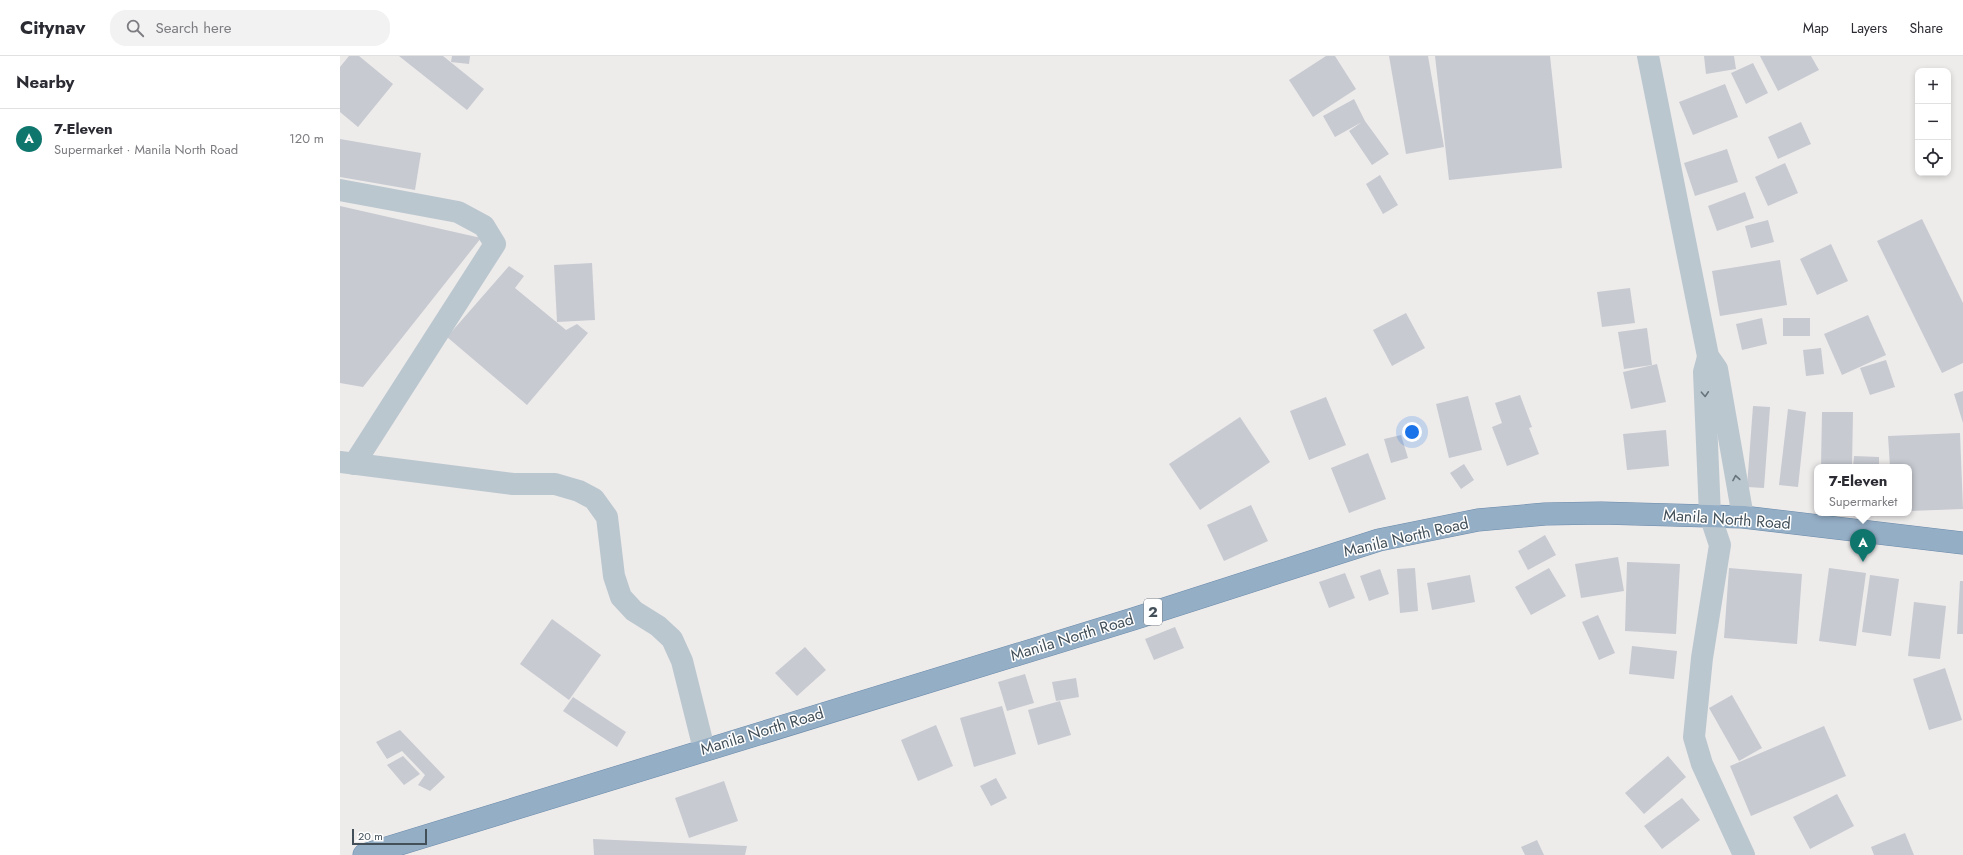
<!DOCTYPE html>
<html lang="en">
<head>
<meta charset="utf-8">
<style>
	:root { --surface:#fff; --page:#f2f2f3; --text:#2b2b33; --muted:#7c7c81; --line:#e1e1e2; --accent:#0f766e }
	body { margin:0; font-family:Jost,sans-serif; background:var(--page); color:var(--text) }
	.controls { position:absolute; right:12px; top:12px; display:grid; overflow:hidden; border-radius:8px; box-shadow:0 2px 6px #0003 }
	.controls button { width:36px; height:36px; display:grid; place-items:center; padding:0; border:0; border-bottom:1px solid var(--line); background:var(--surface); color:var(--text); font:20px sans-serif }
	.scale { position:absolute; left:12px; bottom:10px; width:75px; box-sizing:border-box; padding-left:4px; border:2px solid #435059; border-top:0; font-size:11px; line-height:14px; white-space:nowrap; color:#435059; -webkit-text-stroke:3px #fff; paint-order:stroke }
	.you { position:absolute; left:1072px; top:376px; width:14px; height:14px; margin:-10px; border:3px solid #fff; border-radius:50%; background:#1a73e8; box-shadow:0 0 0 6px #1a73e833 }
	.badge { display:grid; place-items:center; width:26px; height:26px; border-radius:50%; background:var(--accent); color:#fff; font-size:13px; font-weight:700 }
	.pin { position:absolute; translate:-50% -33px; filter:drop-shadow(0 1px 2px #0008) }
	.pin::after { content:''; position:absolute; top:21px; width:14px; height:12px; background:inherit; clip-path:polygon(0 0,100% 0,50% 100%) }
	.popup { position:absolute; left:1474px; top:408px; width:98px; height:52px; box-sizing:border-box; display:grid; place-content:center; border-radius:8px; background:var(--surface); filter:drop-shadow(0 1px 3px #0005); font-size:13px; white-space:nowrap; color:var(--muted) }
	.popup b { font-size:15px; color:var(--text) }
	.popup::after { content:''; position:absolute; left:50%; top:100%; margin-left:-8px; border:8px solid transparent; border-top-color:var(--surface) }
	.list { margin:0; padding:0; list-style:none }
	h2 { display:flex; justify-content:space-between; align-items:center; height:52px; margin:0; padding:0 16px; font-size:17px }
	h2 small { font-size:13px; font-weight:400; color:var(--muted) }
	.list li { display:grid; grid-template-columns:26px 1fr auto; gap:12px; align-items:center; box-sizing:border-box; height:60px; padding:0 16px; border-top:1px solid var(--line) }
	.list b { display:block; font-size:15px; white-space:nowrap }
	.list p { margin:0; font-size:13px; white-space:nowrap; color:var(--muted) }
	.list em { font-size:13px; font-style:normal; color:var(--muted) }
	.icon { flex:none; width:22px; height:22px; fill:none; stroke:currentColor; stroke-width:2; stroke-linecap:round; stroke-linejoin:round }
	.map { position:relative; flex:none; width:1623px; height:799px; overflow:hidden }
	header { display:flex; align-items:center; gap:24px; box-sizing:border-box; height:56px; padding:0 20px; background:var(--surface); border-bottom:1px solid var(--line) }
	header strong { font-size:19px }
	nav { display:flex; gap:22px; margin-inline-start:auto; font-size:14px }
	.search { width:280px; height:36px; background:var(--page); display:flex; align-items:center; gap:10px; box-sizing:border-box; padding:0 14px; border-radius:16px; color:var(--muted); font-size:15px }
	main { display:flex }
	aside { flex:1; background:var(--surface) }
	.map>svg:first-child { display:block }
	.building { fill:#c7cad1 }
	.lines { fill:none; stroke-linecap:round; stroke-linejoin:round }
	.trunk-casing { stroke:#6b8baa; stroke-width:23 }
	.minor { stroke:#bbc7cf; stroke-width:22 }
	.tertiary { stroke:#bbc7cf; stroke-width:22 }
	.trunk { stroke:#94aec6; stroke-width:22 }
	.oneway { stroke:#67747c }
	.labels { text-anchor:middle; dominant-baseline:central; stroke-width:3; stroke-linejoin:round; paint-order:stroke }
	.shield { fill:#fff; stroke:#7b848b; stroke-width:1 }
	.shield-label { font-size:15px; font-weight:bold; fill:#435059 }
	.street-label { font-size:16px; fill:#435059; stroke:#fff }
</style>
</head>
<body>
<header>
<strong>Citynav</strong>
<div class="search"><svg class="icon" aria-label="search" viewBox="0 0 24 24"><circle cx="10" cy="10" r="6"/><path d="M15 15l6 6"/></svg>Search here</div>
<nav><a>Map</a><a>Layers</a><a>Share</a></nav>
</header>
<main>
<aside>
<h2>Nearby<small></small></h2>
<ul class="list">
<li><span class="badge">A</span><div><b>7-Eleven</b><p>Supermarket · Manila North Road</p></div><em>120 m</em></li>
</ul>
</aside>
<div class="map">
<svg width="1623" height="799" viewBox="0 0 1623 799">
	<rect width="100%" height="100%" fill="#eeebeb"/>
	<g class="building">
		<path d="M9 0H19L53 28 18 71 0 56V11Z"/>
		<path d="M59 0H103L144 33 127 54Z"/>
		<path d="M112 0H130L129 8 111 6Z"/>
		<path d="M986 0H995L1016 33 973 61 949 24Z"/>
		<path d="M1049 0H1088L1104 91 1066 98Z"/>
		<path d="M1095 0H1210L1222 112 1109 124Z"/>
		<path d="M1364 0H1394L1396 13 1366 18Z"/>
		<path d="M1420 0H1471L1479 14 1438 35Z"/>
		<path d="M1413 7 1428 37 1406 48 1391 17Z"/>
		<path d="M1385 28 1398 61 1353 79 1339 46Z"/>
		<path d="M1014 43 1025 65 1049 98 1032 109 1009 75 1022 66 995 81 983 60Z"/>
		<path d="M1461 66 1471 88 1438 103 1428 81Z"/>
		<path d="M0 83 81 97 75 134 0 121Z"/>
		<path d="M1387 93 1398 126 1355 140 1344 107Z"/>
		<path d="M1445 107 1458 137 1428 150 1415 121Z"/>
		<path d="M1040 119 1058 149 1043 158 1026 128Z"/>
		<path d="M1405 136 1414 162 1377 175 1368 150Z"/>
		<path d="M0 150 141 182 23 331 0 327Z"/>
		<path d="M1582 163 1623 247V307L1602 317 1537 185Z"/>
		<path d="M1428 164 1434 186 1411 192 1405 170Z"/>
		<path d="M1491 188 1508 225 1477 239 1460 203Z"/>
		<path d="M1440 204 1447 249 1380 260 1372 215Z"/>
		<path d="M252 207 255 264 217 266 214 209Z"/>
		<path d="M169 210 184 220 175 232 226 274 237 268 248 277 187 349 107 281Z"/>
		<path d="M1290 232 1295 267 1262 271 1257 236Z"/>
		<path d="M1066 257 1085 292 1052 310 1033 274Z"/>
		<path d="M1528 259 1546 299 1502 319 1484 278Z"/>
		<path d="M1422 262 1427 288 1402 294 1396 268Z"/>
		<rect x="1443" y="262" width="27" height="18"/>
		<path d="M1307 272 1312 309 1284 313 1278 276Z"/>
		<path d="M1481 292 1484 318 1466 320 1463 294Z"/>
		<path d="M1546 304 1555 331 1530 339 1520 312Z"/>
		<path d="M1317 308 1326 346 1291 353 1283 316Z"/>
		<path d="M1623 335V367L1614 338Z"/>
		<path d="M1180 339 1192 371 1189 372 1199 398 1167 410 1152 371 1162 367 1155 347Z"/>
		<path d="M1128 340 1142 394 1109 402 1096 348Z"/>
		<path d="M986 341 1006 389 969 404 950 355Z"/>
		<path d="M1413 350 1430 351 1424 432 1407 431Z"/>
		<path d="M1448 353 1466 356 1458 431 1439 429Z"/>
		<path d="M1482 356H1513L1512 411H1481Z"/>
		<path d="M900 361 930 406 860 454 829 408Z"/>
		<path d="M1326 374 1329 410 1287 414 1283 378Z"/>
		<path d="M1620 377 1623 453 1569 455V411H1550L1548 380Z"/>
		<path d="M1061 379 1068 402 1051 407 1044 383Z"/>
		<path d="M1028 397 1046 443 1009 457 991 412Z"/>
		<path d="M1514 400 1539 401V411H1513Z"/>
		<path d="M1124 408 1134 424 1121 433 1110 417Z"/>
		<path d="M911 449 928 485 884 505 867 469Z"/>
		<path d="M1205 479 1216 499 1188 514 1178 495Z"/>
		<path d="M1278 501 1284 535 1241 542 1235 508Z"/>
		<path d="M1287 506 1340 508 1336 578 1285 575Z"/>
		<path d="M1075 512 1078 555 1060 557 1057 513Z"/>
		<path d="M1209 512 1226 540 1191 559 1175 531Z"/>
		<path d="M1389 512 1462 518 1457 588 1384 582Z"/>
		<path d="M1489 512 1526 517 1516 590 1479 585Z"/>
		<path d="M1040 513 1049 538 1029 545 1020 520Z"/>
		<path d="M1005 517 1015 542 989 552 979 526Z"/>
		<path d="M1130 519 1135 546 1092 554 1087 527Z"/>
		<path d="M1530 519 1559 523 1551 580 1522 576Z"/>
		<path d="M1620 525H1623V578H1617Z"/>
		<path d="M1574 546 1606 550 1600 603 1568 600Z"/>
		<path d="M1258 559 1275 597 1259 604 1242 566Z"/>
		<path d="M212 563 261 599 229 644 180 608Z"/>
		<path d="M835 571 844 592 814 604 805 583Z"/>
		<path d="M1292 590 1337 595 1334 623 1289 618Z"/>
		<path d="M465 591 486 614 457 640 435 617Z"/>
		<path d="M1605 612 1622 664 1589 674 1573 623Z"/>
		<path d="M685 618 694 647 667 655 658 626Z"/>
		<path d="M736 622 739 641 716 645 712 626Z"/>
		<path d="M1392 639 1422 692 1399 705 1369 652Z"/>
		<path d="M233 641 286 676 277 691 223 655Z"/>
		<path d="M720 645 731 679 698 689 688 654Z"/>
		<path d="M662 650 676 698 634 711 620 662Z"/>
		<path d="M596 669 613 710 578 725 561 684Z"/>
		<path d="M1484 670 1506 720 1411 760 1390 710Z"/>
		<path d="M60 674 105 721 90 735 78 729 85 719 62 695 47 703 36 686Z"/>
		<path d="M63 700 80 718 64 729 47 709Z"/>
		<path d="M1328 700 1346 721 1304 758 1285 737Z"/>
		<path d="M656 722 667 742 651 750 640 730Z"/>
		<path d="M384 725 398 765 349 782 335 742Z"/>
		<path d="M1497 738 1514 770 1470 793 1453 761Z"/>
		<path d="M1342 742 1360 764 1322 793 1304 770Z"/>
		<path d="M1565 777 1574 799H1534L1531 791Z"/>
		<path d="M253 783 407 790 405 799H254Z"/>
		<path d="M1197 784 1204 799H1185L1181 791Z"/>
	</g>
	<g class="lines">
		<g class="trunk-casing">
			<path id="trunk" d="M24 799 793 563 1039 484 1138 464 1205 458 1261 457 1403 461 1623 487"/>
		</g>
		<g class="minor">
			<path d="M0 134 118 156 144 170 155 188 14 408"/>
			<path d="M0 406 173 428H215L239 435 254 443 267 461 274 520 281 541 294 555 318 570 332 583 342 605 364 693"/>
			<path d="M1370 459 1380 489 1362 602 1354 681 1362 708 1404 799"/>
		</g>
		<g class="tertiary">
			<path d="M1308 0 1368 300 1377 313 1403 461"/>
			<path d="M1368 301 1364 316 1370 459"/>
		</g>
		<use href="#trunk" class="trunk"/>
	</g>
	<defs><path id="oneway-chevron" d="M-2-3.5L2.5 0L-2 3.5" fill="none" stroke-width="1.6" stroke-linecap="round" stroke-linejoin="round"/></defs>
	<g class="oneway">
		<use href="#oneway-chevron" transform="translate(1365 338) rotate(87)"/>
		<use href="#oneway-chevron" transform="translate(1396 422) rotate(-100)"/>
	</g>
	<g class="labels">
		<rect class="shield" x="804" y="543" width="18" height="26" rx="3"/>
		<g class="shield-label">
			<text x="813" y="556">2</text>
		</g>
		<g class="street-label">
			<text transform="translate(1387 463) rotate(4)">Manila North Road</text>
			<text transform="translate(1066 481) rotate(-13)">Manila North Road</text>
			<text transform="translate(732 581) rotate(-17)">Manila North Road</text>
			<text transform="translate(422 675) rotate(-17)">Manila North Road</text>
		</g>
	</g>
</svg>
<div class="controls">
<button>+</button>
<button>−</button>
<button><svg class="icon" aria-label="locate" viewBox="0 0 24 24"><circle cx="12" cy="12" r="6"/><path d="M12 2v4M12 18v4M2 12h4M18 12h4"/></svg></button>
</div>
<div class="scale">20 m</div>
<div class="you"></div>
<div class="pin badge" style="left:1523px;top:506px">A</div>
<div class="popup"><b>7-Eleven</b>Supermarket</div>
</div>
</main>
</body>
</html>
